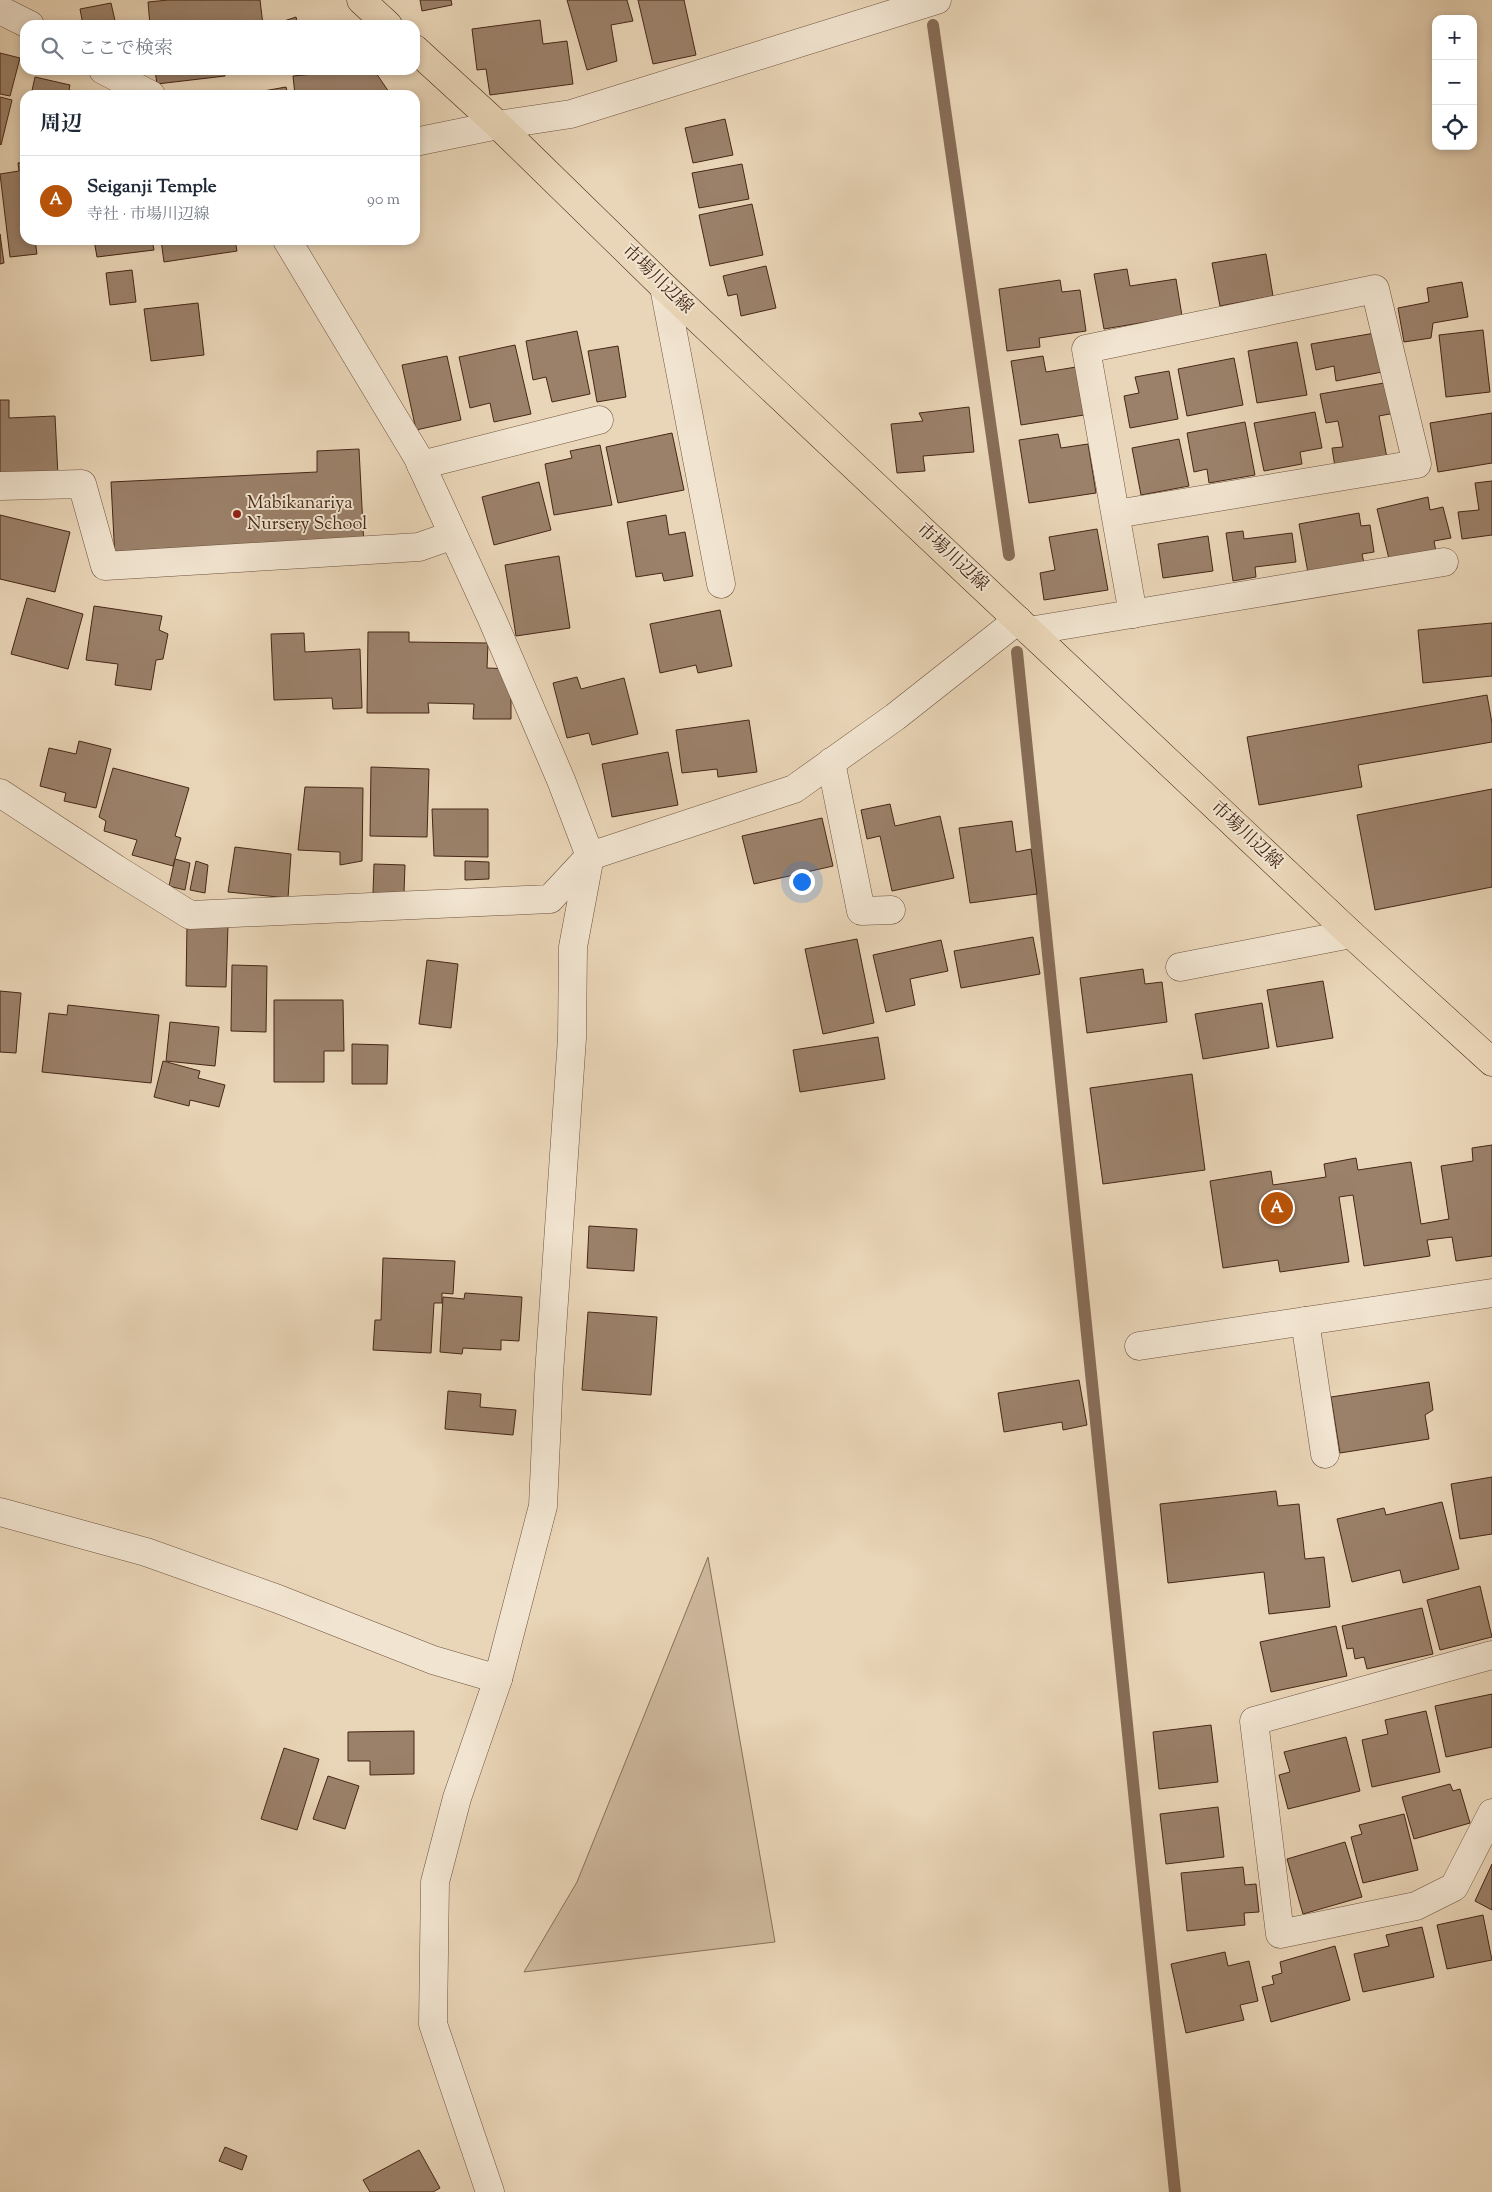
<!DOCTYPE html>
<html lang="ja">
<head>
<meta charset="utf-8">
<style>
	:root { --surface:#fff; --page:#f2f2f3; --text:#1f2937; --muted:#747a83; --line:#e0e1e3; --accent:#b45309 }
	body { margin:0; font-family:"Sorts Mill Goudy","Noto Serif JP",serif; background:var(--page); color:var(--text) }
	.controls { position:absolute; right:15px; top:15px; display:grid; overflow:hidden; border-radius:10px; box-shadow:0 2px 8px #0003 }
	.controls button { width:45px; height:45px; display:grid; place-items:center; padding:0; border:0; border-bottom:1px solid var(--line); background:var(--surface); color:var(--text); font:25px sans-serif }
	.you { position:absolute; left:801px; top:881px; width:18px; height:18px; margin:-12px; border:4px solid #fff; border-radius:50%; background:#1a73e8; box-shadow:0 0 0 8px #1a73e833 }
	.badge { display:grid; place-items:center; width:32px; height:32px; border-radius:50%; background:var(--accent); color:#fff; font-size:16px; font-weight:700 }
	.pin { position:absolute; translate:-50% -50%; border:2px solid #fff; box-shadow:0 1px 5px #0006 }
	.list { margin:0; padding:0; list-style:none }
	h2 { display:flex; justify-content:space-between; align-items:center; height:65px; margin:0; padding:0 20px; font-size:21px }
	h2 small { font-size:16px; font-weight:400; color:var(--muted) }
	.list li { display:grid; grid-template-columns:32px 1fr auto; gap:15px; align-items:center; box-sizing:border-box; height:90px; padding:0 20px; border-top:1px solid var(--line) }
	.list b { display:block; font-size:19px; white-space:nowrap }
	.list p { margin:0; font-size:16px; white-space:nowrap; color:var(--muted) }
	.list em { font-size:16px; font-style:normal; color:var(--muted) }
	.icon { flex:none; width:28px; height:28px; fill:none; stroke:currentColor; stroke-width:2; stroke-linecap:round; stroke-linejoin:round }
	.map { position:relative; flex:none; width:1492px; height:2192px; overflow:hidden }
	.search { position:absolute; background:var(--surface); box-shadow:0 2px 8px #0003; left:20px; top:20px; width:400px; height:55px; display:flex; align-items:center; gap:12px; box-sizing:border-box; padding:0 18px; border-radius:15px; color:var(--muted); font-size:19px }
	.panel { position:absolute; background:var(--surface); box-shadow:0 2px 8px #0003; left:20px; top:90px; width:400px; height:155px; border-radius:15px }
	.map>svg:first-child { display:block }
	.green { fill:#cdb79c; stroke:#8a6f59 }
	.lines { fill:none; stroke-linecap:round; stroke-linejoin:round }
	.stream { stroke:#876c56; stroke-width:12 }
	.building { fill:#9b816a; stroke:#462716 }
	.minor-casing { stroke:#6f523e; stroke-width:29 }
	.major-casing { stroke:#462716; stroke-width:29 }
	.minor { stroke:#f1e4d0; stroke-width:28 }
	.major { stroke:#e9d5b7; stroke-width:28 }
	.poi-dot { fill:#8f2418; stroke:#f1e4d0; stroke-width:2 }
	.labels { text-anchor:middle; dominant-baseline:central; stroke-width:4; stroke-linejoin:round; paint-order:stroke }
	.street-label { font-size:18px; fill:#462716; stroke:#f1e4d0 }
	.poi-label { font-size:18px; fill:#462716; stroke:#f1e4d0; text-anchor:start }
</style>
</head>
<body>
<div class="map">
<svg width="1492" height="2192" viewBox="0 0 1492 2192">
	<rect width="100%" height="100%" fill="#e9d5b7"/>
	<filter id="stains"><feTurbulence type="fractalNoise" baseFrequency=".004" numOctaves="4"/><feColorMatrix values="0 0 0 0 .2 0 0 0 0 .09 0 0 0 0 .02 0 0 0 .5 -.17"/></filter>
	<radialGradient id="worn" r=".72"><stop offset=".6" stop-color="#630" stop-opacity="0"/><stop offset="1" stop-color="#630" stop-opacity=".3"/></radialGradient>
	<path class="green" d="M708 1557 775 1942 524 1972 577 1882Z"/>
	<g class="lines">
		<g class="stream">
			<path d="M933 25 1009 555"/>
			<path d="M1017 652 1175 2192"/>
		</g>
	</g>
	<g class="building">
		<path d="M168 0H260L263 25H150L148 2Z"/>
		<path d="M420 0H451L452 5 422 11Z"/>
		<path d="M567 0H627L633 21 611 25 617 61 587 70Z"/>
		<path d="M638 0H684L696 55 653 64Z"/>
		<path d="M111 3 116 25H83L80 9Z"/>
		<path d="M296 17 298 25H275V24Z"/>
		<path d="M540 20 543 44 567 41 573 84 490 95 486 69 477 70 472 29Z"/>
		<path d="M0 53 20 58 10 96 0 94Z"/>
		<path d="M155 70H224L225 76 157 84Z"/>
		<path d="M358 70H374L391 95H295L293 76Z"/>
		<path d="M35 77 70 85 69 90 89 95H31Z"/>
		<path d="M286 87 288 95H241Z"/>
		<path d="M0 97 12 100 1 145 0 144Z"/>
		<path d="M725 119 733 155 693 163 685 128Z"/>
		<path d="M25 162V240H39H35L37 254 10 257 0 174 19 171 18 163Z"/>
		<path d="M742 164 749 199 699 208 692 173Z"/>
		<path d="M752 204 763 255 710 266 699 215Z"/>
		<path d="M0 234 4 263 0 264Z"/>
		<path d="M94 240H152L154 250 97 257Z"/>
		<path d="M161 240H235L237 251 164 262Z"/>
		<path d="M1266 254 1273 296 1220 306 1212 263Z"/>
		<path d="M766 266 776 308 741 316 737 294 728 296 723 276Z"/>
		<path d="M1127 269 1130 286 1176 279 1182 316 1104 329 1094 274Z"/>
		<path d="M132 270 136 302 110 305 106 273Z"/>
		<path d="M1060 280 1062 292 1080 290 1086 331 1039 338 1040 347 1007 351 999 289Z"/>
		<path d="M1462 282 1468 317 1433 323 1431 338 1404 342 1398 308 1429 302 1427 288Z"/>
		<path d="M198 303 204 355 151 361 144 309Z"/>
		<path d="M1483 330 1490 392 1446 397 1439 335Z"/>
		<path d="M577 331 590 394 552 402 546 377 533 380 526 341Z"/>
		<path d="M1375 333 1382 372 1336 381 1334 366 1316 370 1311 344Z"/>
		<path d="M1297 342 1307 395 1257 403 1248 351Z"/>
		<path d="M515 345 531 414 494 422 490 403 470 408 459 357Z"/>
		<path d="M618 346 626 397 597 402 588 351Z"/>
		<path d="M447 356 461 420 416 430 402 365Z"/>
		<path d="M1043 356 1046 372 1076 367 1084 415 1021 425 1011 361Z"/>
		<path d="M1234 358 1243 405 1187 416 1178 369Z"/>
		<path d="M1169 371 1178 419 1130 428 1124 396 1139 393 1135 377Z"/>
		<path d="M1390 382 1395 413 1379 416 1387 458 1335 467 1332 448 1343 447 1338 421 1326 423 1320 394Z"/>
		<path d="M0 400H9V418L55 416 58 476 0 479Z"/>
		<path d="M969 407 974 452 923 456 925 471 897 473 891 424 923 421 919 413Z"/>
		<path d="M1315 412 1322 448 1300 452 1302 464 1264 471 1254 423Z"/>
		<path d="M1492 413V463L1438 472 1430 423Z"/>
		<path d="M1245 422 1255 475 1209 483 1207 469 1194 472 1187 433Z"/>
		<path d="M672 433 684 490 618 503 606 447Z"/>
		<path d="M1058 434 1061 448 1088 444 1096 493 1029 503 1019 440Z"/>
		<path d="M1179 439 1189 486 1141 495 1132 448Z"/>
		<path d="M600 445 612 505 554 515 545 464 572 458 570 451Z"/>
		<path d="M359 449 364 546 115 559 111 482 317 472V451Z"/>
		<path d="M1492 481V535L1462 539 1458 512 1479 510 1475 483Z"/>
		<path d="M539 482 551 530 494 545 482 497Z"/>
		<path d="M1428 497 1430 510 1443 507 1451 538 1434 541 1436 552 1390 563 1377 509Z"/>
		<path d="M1359 513 1361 526 1370 525 1374 552 1362 554 1364 563 1308 573 1299 524Z"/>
		<path d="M0 515 70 532 55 592 0 579Z"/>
		<path d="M666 515 669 535 685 532 693 576 664 581 662 573 636 577 627 522Z"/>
		<path d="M1097 529 1108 590 1044 600 1040 573 1055 570 1049 537Z"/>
		<path d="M1243 531 1244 539 1292 533 1296 562 1255 567 1256 577 1233 581 1226 533Z"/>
		<path d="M1208 536 1213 571 1163 578 1158 544Z"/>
		<path d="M559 556 570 628 516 636 505 565Z"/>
		<path d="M27 598 83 614 68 669 11 654Z"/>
		<path d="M94 606 162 616 159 630 168 634 163 659 156 660 151 690 115 685 118 664 86 660Z"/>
		<path d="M720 610 732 666 698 673 696 665 660 673 650 624Z"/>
		<path d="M1492 623V676L1423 683 1418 630Z"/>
		<path d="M368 632H409V642L488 643 487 668 511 669V719H473L474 704 428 703 429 713H367Z"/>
		<path d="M304 633 305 652 360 649 362 708 333 709 332 698 274 700 271 634Z"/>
		<path d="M577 677 581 689 624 678 638 734 592 745 589 733 567 738 553 683Z"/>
		<path d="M1487 695 1492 723V742L1358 765 1362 787 1259 805 1247 737Z"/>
		<path d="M749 720 757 772 718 777 717 769 682 773 676 730Z"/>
		<path d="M79 741 111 749 96 808 64 801 66 793 40 786 49 748 76 754Z"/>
		<path d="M668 752 678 805 612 817 602 764Z"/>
		<path d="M371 767 429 769 427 837 370 836Z"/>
		<path d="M113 768 189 788 175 836 181 838 173 866 132 855 137 840 104 831 106 821 99 817Z"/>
		<path d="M305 787 363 788 362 861 340 865V852L298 850Z"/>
		<path d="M1492 789V887L1375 910 1357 815Z"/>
		<path d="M890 804 895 826 940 816 954 878 892 891 880 836 867 839 861 810Z"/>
		<path d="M432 809H488V857L434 856Z"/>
		<path d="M822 818 833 866 754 884 742 836Z"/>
		<path d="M1012 821 1016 852 1031 849 1037 894 970 903 959 828Z"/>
		<path d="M235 847 291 854 288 898 228 892Z"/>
		<path d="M175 859 190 863 185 890 169 886Z"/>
		<path d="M196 861 208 865 205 893 190 890Z"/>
		<path d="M465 861 489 862V879L465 880Z"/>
		<path d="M374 864 405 865 404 893H373Z"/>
		<path d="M187 924 228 925 226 987 186 986Z"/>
		<path d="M1033 937 1040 974 961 988 954 951Z"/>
		<path d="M857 939 874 1023 823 1034 805 949Z"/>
		<path d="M941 940 948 971 910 979 915 1005 886 1012 873 955Z"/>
		<path d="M427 960 458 964 451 1028 419 1024Z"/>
		<path d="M232 965 267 966 266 1032 231 1031Z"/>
		<path d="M1143 969 1145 984 1162 982 1167 1022 1087 1033 1080 978Z"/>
		<path d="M1323 981 1333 1038 1277 1047 1267 990Z"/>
		<path d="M0 991 21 993 16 1053 0 1052Z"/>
		<path d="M274 1000H343L344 1051H324V1082H274Z"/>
		<path d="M1262 1003 1269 1048 1203 1059 1195 1014Z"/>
		<path d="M68 1005 159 1015 151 1083 42 1072 49 1013 67 1015Z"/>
		<path d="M170 1022 219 1027 215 1066 166 1061Z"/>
		<path d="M878 1037 885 1079 800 1092 793 1050Z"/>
		<path d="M352 1044 388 1045 387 1084H352Z"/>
		<path d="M163 1061 200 1071 198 1078 225 1085 219 1107 190 1100 189 1106 154 1097Z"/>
		<path d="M1192 1074 1205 1170 1103 1184 1090 1088Z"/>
		<path d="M1492 1145V1256L1456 1261 1452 1237 1427 1240 1430 1256 1364 1266 1353 1195 1339 1197 1349 1262 1280 1272 1278 1260 1223 1268 1210 1181 1271 1171 1273 1185 1326 1177 1324 1164 1356 1158 1358 1170 1411 1162 1421 1224 1449 1219 1441 1166 1473 1161 1472 1148Z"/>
		<path d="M589 1226 637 1229 634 1271 587 1268Z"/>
		<path d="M383 1258 455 1261 453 1294 442 1293V1303H434L431 1353 373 1350 375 1320H381Z"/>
		<path d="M465 1293 522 1297 519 1341 501 1340V1350L463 1348 462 1354 440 1352 443 1297 464 1299Z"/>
		<path d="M588 1312 657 1317 651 1395 582 1390Z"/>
		<path d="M1079 1380 1087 1425 1063 1430 1062 1422 1004 1432 998 1393Z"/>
		<path d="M1429 1382 1433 1410 1425 1415 1429 1439 1340 1453 1331 1397Z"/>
		<path d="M448 1391 481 1394 480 1407 516 1410 513 1435 445 1429Z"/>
		<path d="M1492 1477V1534L1460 1539 1451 1484Z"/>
		<path d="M1276 1491 1278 1506 1299 1504 1305 1559 1324 1557 1330 1607 1269 1614 1264 1572 1168 1583 1160 1504Z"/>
		<path d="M1442 1502 1459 1569 1403 1583 1400 1570 1352 1582 1337 1519 1384 1508 1386 1515Z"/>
		<path d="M1480 1586 1492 1637 1440 1650 1427 1600Z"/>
		<path d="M1422 1608 1433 1654 1367 1669 1364 1657 1355 1659 1353 1648 1347 1649 1342 1626Z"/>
		<path d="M1336 1626 1347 1676 1271 1692 1260 1642Z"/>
		<path d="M1492 1694V1747L1446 1757 1435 1706Z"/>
		<path d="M1426 1711 1440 1772 1372 1787 1362 1740 1388 1734 1385 1720Z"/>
		<path d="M1211 1725 1218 1782 1159 1789 1153 1732Z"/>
		<path d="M414 1731V1774L370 1775V1761H348V1732Z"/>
		<path d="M1346 1737 1360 1791 1288 1809 1279 1775 1290 1772 1284 1752Z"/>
		<path d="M284 1748 319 1759 297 1830 261 1819Z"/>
		<path d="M328 1776 359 1786 345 1829 313 1819Z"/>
		<path d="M1450 1784 1453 1791 1460 1789 1470 1823 1414 1839 1402 1797Z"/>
		<path d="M1218 1807 1224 1857 1166 1864 1160 1814Z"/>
		<path d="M1404 1814 1418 1870 1363 1883 1351 1837 1362 1834 1359 1825Z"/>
		<path d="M1345 1842 1362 1897 1303 1914 1287 1859Z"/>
		<path d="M1492 1864V1910L1475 1901Z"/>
		<path d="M1243 1867 1245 1885 1256 1884 1259 1912 1244 1913 1245 1925 1187 1931 1181 1873Z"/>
		<path d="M1483 1915 1492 1960 1447 1969 1437 1925Z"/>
		<path d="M1422 1927 1434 1977 1363 1992 1354 1954 1389 1946 1386 1935Z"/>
		<path d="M1335 1946 1350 2000 1271 2022 1262 1987 1274 1984 1272 1976 1282 1973 1280 1962Z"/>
		<path d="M1225 1952 1228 1966 1249 1961 1258 2001 1240 2005 1244 2020 1186 2033 1171 1964Z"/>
		<path d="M225 2147 247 2156 242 2170 219 2161Z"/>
		<path d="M419 2150 440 2188 433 2192H370L363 2180Z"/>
	</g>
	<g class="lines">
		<g class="minor-casing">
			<g id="minor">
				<path d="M0 10 30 25"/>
				<path d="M103 70 151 95"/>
				<path d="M415 142 498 125 571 114 937 0"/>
				<path d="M287 240 417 456 492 619 561 780 590 856 573 947 572 1038 549 1374 543 1506 498 1679 457 1798 435 1882 433 2024 490 2192"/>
				<path d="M664 287 721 584"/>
				<path d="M421 465 599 420"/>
				<path d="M0 486 82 484 105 566 419 547 453 535"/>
				<path d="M1116 514 1417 464 1375 289 1086 349 1133 614"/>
				<path d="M1029 631 1444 562"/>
				<path d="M831 762 861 911 891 910"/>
				<path d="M0 793 116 869 190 915 550 899 590 856 794 789 895 717 1018 620"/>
				<path d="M1180 967 1351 934"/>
				<path d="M1305 1321 1325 1454"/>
				<path d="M1139 1346 1492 1293"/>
				<path d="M0 1512 146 1552 278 1599 433 1660 498 1679"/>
				<path d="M1492 1655 1254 1721 1280 1934 1416 1906 1454 1887 1492 1813"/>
			</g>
		</g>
		<g class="major-casing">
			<g id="major">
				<path d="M361 0 388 25"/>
				<path d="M415 49 498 125 664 287 1351 934 1492 1062"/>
			</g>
		</g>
		<use href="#minor" class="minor"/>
		<use href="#major" class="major"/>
	</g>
	<circle class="poi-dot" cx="237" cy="514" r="5"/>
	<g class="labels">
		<g class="street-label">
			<text transform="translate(657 280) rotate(44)">市場川辺線</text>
			<text transform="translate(952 558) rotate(43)">市場川辺線</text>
			<text transform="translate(1246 836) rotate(43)">市場川辺線</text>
		</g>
		<g class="poi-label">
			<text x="247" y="504">Mabikanariya<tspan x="247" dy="21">Nursery School</tspan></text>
		</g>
	</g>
	<rect width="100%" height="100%" filter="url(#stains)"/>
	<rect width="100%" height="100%" fill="url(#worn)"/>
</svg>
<div class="controls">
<button>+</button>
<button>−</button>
<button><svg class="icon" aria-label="locate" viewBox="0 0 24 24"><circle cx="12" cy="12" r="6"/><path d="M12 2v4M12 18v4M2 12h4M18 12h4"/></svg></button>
</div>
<div class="you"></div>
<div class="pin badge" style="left:1277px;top:1208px">A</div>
<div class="search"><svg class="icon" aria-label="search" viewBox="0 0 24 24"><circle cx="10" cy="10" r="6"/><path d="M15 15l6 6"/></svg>ここで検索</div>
<section class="panel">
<h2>周辺<small></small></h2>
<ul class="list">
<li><span class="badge">A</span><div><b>Seiganji Temple</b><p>寺社 · 市場川辺線</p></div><em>90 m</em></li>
</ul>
</section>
</div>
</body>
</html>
